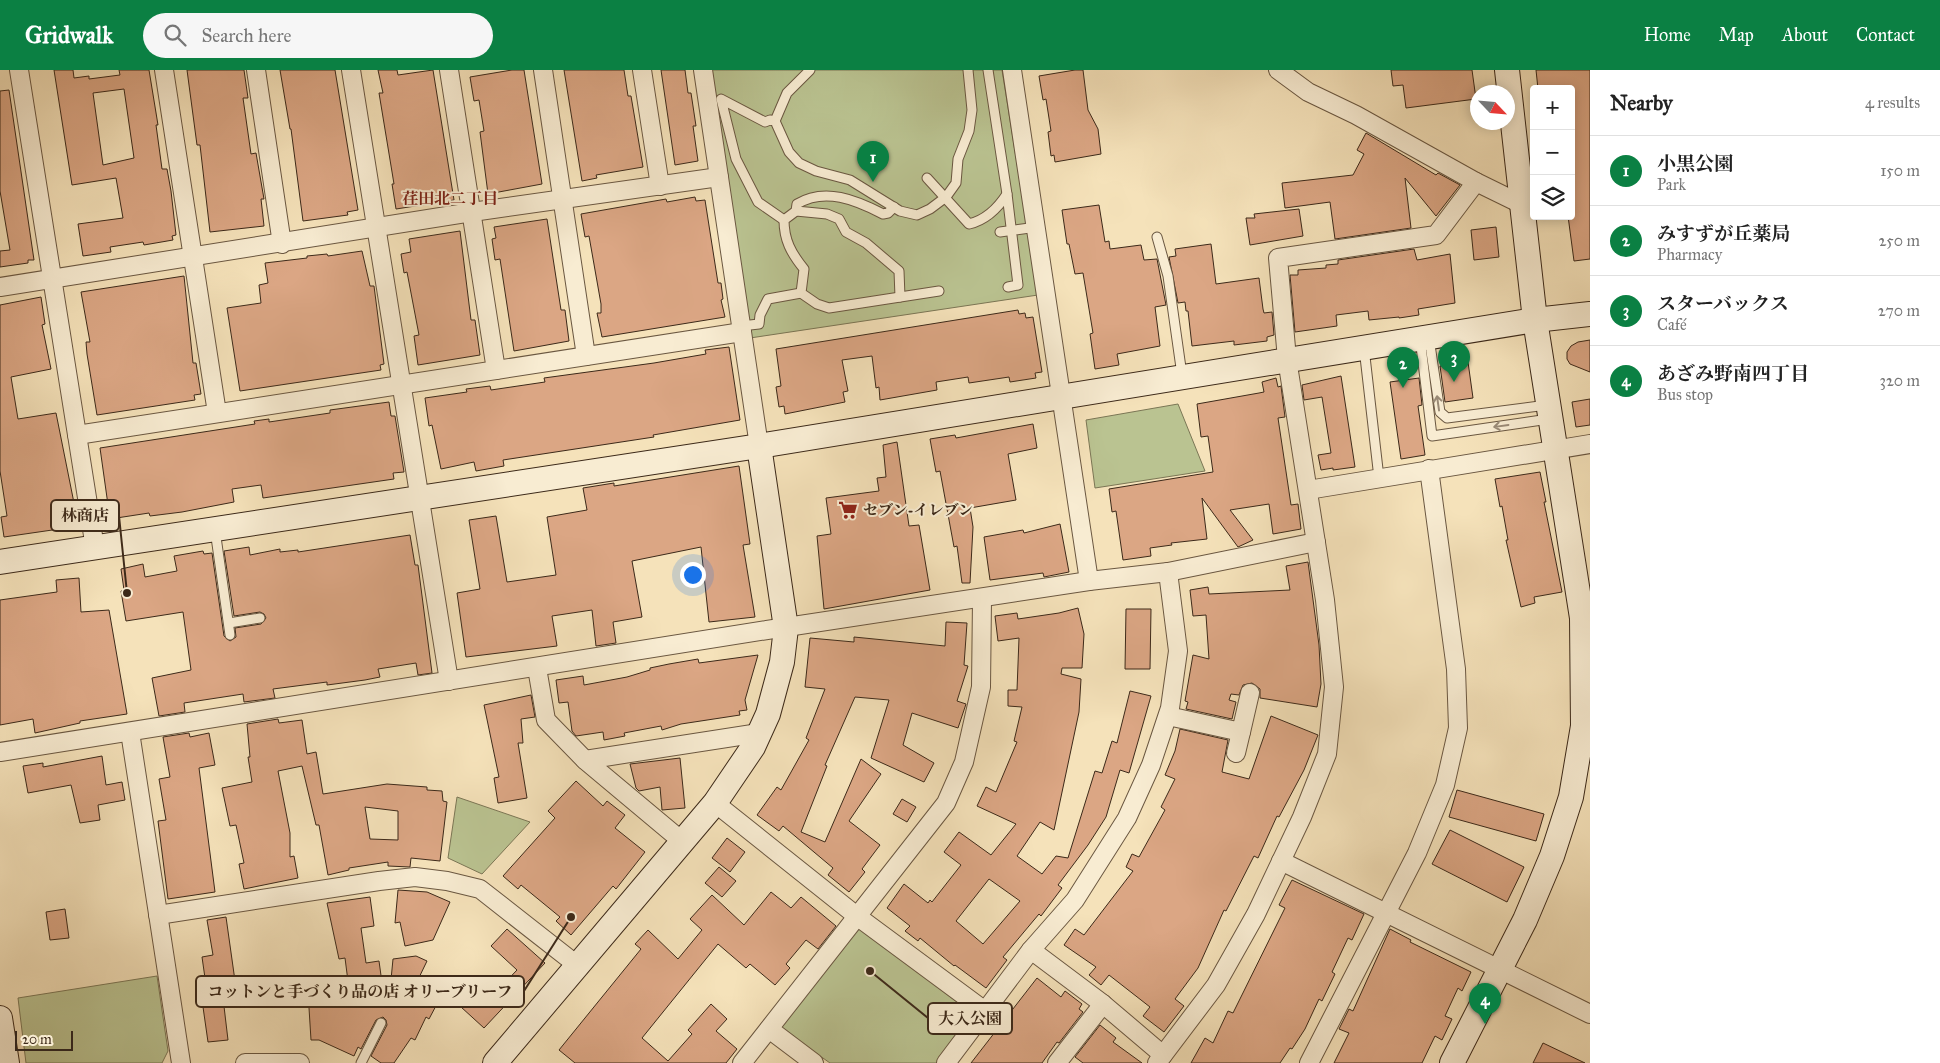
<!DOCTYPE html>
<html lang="en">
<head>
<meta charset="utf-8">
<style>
	:root { --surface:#fff; --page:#f6f6f6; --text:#222; --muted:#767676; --line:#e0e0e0; --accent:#0b8043 }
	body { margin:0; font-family:"IM FELL Great Primer","Noto Serif JP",serif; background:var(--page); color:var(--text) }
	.controls { position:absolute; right:15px; top:15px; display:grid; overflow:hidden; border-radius:5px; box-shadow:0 2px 12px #0003 }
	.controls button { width:45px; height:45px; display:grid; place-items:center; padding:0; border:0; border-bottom:1px solid var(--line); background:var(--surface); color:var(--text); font:25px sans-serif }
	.compass { position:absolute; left:1470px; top:15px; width:45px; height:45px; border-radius:50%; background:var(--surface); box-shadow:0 2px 12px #0003; rotate:116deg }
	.scale { position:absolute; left:15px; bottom:12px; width:58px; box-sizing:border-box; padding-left:5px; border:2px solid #3c2919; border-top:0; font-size:14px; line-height:18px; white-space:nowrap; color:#3c2919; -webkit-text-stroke:4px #f8ecd2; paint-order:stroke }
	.you { position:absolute; left:692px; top:504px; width:18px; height:18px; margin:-12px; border:4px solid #fff; border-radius:50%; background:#1a73e8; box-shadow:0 0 0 8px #1a73e833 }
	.badge { display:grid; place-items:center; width:32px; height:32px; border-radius:50%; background:var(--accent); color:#fff; font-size:16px; font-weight:700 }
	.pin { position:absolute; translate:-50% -41px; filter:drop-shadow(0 1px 2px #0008) }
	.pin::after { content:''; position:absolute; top:26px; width:18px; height:15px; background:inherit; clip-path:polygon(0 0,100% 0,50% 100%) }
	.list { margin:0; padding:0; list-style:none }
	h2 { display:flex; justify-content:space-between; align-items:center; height:65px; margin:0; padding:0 20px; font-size:21px }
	h2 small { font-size:16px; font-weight:400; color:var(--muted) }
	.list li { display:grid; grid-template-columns:32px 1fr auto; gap:15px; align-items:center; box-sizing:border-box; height:70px; padding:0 20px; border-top:1px solid var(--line) }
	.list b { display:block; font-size:19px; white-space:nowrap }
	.list p { margin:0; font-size:16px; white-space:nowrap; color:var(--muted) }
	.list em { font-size:16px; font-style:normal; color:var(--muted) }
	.icon { flex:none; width:28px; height:28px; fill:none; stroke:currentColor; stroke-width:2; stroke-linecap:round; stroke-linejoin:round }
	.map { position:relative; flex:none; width:1590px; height:993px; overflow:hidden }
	header { display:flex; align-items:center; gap:30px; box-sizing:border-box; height:70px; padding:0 25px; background:var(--accent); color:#fff }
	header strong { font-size:24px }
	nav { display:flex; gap:28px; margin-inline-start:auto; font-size:18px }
	.search { width:350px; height:45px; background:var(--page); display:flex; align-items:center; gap:12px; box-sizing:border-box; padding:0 18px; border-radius:28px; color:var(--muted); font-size:19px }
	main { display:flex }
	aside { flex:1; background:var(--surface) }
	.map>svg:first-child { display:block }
	.green { fill:#bac391; stroke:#7b7655 }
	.building { fill:#dba684; stroke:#3c2919; fill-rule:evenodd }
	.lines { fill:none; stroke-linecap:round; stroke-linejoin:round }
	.lane-casing { stroke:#6a5741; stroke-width:11 }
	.street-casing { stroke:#6a5741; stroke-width:20 }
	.secondary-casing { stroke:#3c2919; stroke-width:26 }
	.lane { stroke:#f8ecd2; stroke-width:9 }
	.street { stroke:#f8ecd2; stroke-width:18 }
	.secondary { stroke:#f8ecd2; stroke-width:24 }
	.oneway { stroke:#9a8a76 }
	.labels { text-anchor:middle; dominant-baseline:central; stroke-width:4; stroke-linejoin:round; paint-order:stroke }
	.poi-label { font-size:15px; font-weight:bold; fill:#3c2919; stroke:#f8ecd2; text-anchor:start }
	.neighbourhood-label { font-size:16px; font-weight:bold; fill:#7a1f14; stroke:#f8ecd2 }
	.leader { fill:none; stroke:#3c2919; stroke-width:2 }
	.callout-dot { fill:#3c2919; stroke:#f8ecd2; stroke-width:2 }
	.callout { fill:#f8ecd2; stroke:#3c2919; stroke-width:2 }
	.callout-label { font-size:16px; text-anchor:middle; font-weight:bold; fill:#3c2919 }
</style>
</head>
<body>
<header>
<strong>Gridwalk</strong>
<div class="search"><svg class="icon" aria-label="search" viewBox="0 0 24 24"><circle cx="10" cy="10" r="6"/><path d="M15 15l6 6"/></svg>Search here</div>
<nav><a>Home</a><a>Map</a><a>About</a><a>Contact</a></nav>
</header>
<main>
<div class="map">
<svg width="1590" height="993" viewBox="0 0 1590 993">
	<rect width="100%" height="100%" fill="#f5e2ba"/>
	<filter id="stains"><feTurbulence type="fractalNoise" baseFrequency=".004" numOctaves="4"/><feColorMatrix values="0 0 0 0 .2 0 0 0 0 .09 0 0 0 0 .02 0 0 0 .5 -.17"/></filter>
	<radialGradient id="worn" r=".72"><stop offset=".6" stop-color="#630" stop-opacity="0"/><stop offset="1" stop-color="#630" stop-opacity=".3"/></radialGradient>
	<g class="green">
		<path d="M710 0H1002L1038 225 750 268Z"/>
		<path d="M1178 334 1205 401 1095 418 1086 350Z"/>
		<path d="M457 727 530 752 482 804 448 788Z"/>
		<path d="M859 857 973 944 937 993H830L779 957Z"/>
		<path d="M157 906 168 981 162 993H26L18 928Z"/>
	</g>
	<g class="building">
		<path d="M54 0H73L74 8 89 6V9L120 5 119 0H149L158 55H156L162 99H167L171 121 176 165 172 166 173 170 144 175 143 172 110 177 111 182 83 186 78 154 123 148 116 108 72 115ZM124 19 134 88 103 95 93 23Z"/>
		<path d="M187 0H244L248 28H243L251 84 256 83 264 129H261L264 156 210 162 200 75H197Z"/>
		<path d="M280 0H335L358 140 347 142 348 145 303 151 291 59H290Z"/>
		<path d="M378 0H397L398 5 433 0 454 130 396 139 392 114H394L379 23H383Z"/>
		<path d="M512 0H524L542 114 488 124 480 62 484 61 479 30 474 31 470 7Z"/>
		<path d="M564 0H624L628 26H631L643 97 596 105 597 108 582 111Z"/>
		<path d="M661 0H685L688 23H691L696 56H693L698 91 675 95Z"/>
		<path d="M1075 0H1083L1088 40 1098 59 1101 84 1055 92 1054 85 1051 86 1048 62 1051 61 1046 29 1043 30 1039 6Z"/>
		<path d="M1391 0H1472L1476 29 1406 38 1403 15 1393 16Z"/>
		<path d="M1536 0H1590V189L1574 191 1568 146H1571V19H1538Z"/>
		<path d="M9 20 34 190H28V193L0 197V181L10 180 0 121V21Z"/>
		<path d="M1366 63 1436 105 1438 103 1460 115 1436 146 1405 108 1411 158 1335 169 1330 132 1285 138 1282 113 1353 105 1364 84 1357 80Z"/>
		<path d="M695 127 696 131 705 130 718 213H721L723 229 721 230 725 247 602 267 597 243H601V234L589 166 585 167 581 144 666 129 667 132Z"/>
		<path d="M1099 135 1105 172 1109 171 1110 179 1141 175 1144 190 1157 189 1166 235 1155 237 1160 276 1117 284 1119 295 1095 299 1090 264 1093 263 1083 203 1075 204 1069 174H1067L1062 140Z"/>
		<path d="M1299 139 1303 166 1250 175 1246 148H1255L1254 144Z"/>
		<path d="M547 149 561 240H565L569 271 514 281 500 189 495 190 492 169 496 168 494 157Z"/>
		<path d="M1496 157 1499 187 1474 190 1471 160Z"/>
		<path d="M460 161 471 250H475L480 285 418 295 414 266 419 265 407 202 404 203 401 184 411 182 409 169Z"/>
		<path d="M1211 174 1216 214 1259 208 1263 239 1264 243 1272 242 1274 265 1267 267V271L1234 275V271L1192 276 1188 241H1186L1185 232 1178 233 1169 187 1176 186 1175 179Z"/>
		<path d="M1414 179 1417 190 1450 184 1455 233 1418 239 1419 245 1399 248V247L1369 250 1368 241 1336 245 1337 256 1295 262 1290 205H1298V200L1326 198V195L1338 194V190Z"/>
		<path d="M362 181 370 216H374L384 294 380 295 381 300 240 321 227 238 261 233 259 215 268 213 265 193 307 188V186L327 184 328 186Z"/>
		<path d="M184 206 193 293H196L201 324 194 325 195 330 97 345 87 284 86 272H90L81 222Z"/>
		<path d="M41 227 45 254 42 255 51 299 11 307 18 349 56 343 74 433 69 434 73 457 4 467 1 447 7 446 0 401V235Z"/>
		<path d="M1018 240 1019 244 1025 243 1026 248 1033 247 1042 302 1035 303 1036 308 1010 312 1009 307 969 313 968 307 936 312 937 320 880 330 879 317 876 318 872 286 842 290 848 321 843 322 845 332 785 344 784 336 779 337 776 317 781 316 776 279Z"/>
		<path d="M1590 270V302L1570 294 1567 289V282L1571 276 1578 272Z"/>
		<path d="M729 277 740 350 653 365 654 367 503 390 504 396 476 401 474 392 441 399 432 355 429 356 425 328 467 322 466 319 490 316 491 320 545 312 544 308 654 293 706 284 705 280Z"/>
		<path d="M1468 292 1473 328 1445 332 1440 296Z"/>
		<path d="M1341 306 1355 397 1333 400V398L1321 400 1318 385 1331 383 1322 327 1304 330 1302 315Z"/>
		<path d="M1276 308 1278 317 1281 316 1285 347 1278 348 1291 435 1298 434 1301 459 1273 464 1269 434 1230 440 1253 470 1238 477 1202 428 1207 469 1171 473 1172 475 1150 478 1151 486 1123 490 1116 441 1112 442 1109 419 1213 402 1208 366 1201 367 1197 334 1259 323 1264 322 1262 312Z"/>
		<path d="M1419 308 1422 335 1418 336 1425 385 1401 389 1390 312Z"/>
		<path d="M1590 329V355L1576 357 1572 332Z"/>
		<path d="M389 332 391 346H395L404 402 393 403 394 409 263 428 261 415 232 419 234 432 182 442 150 446 149 443 110 449 100 378 255 354 254 351 269 349V352L330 343V340Z"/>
		<path d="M1033 354 1037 378 1008 384 1016 430 970 438 973 457 970 513H962L957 476 954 477 940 401 936 402 930 369 955 365 956 368Z"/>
		<path d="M897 372 909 456 919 455 930 520 824 539 817 466 831 464 826 428 879 421 877 408 886 407 883 375Z"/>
		<path d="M739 396 750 474 743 475 755 547 709 552 701 477 632 491 642 547 613 552 616 573 596 576 592 540 552 546 557 576 466 587 457 523 480 519 469 450 496 446 507 512 556 505 547 447 587 440 583 418 614 413V416Z"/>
		<path d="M1540 402 1546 432H1544L1562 522 1534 527 1535 533 1521 537 1506 470H1508L1502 436 1500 437 1495 409Z"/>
		<path d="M1060 454 1069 502 1044 507 1043 503 990 510 984 467 1023 460 1024 463Z"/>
		<path d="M410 465 415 495H418L432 603 418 605 416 593 378 599 380 607 365 610 327 615V612L273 619 275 628 244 632 243 624 184 633 185 642 159 646 152 608 191 600 183 542 126 551 121 521 124 520 121 499 143 494 145 507 177 501 174 486 203 481 204 484 212 483 224 566 230 571 236 567 235 558 261 554 266 548 264 544 260 542 234 546 224 481 249 477 250 485 280 479V482L298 480V482Z"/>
		<path d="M1308 492 1319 575 1321 614 1317 637 1260 628V619L1252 613 1243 615 1239 625 1231 624 1229 630 1236 632 1232 649 1186 639 1188 632 1185 631 1193 585 1209 589 1206 545 1193 546 1190 520 1208 517 1209 524 1290 520 1286 496Z"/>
		<path d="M79 508 81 542 109 540 127 644 80 651V653L35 663 33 649 0 655V530L57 522 56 510Z"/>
		<path d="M1078 538 1084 564 1082 598H1062L1061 604 1081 609 1079 642 1054 760 1040 752 1017 786 1042 804 1056 786 1068 788 1095 701 1102 703 1112 671 1117 673 1130 621 1151 626 1129 703 1120 700 1106 747 1088 775 1058 815 1062 818 1041 846 1039 844 1003 887 1007 890 986 918 955 895 954 896 920 868 918 871 905 861 910 856 887 838 904 814 928 833 930 830 932 832 961 795 944 782 959 762 991 785 1016 754 977 736 986 717 996 722 1017 672 1014 671 1022 637 1008 636V620H1017L1019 568 998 571 995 546 1017 543 1018 549 1059 543ZM989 809 1020 831 983 874 956 851Z"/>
		<path d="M1126 539H1151L1150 599H1125Z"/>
		<path d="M946 552 967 553 964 595 968 596 957 631 966 634 958 658 912 643 903 675 934 693 924 712 871 688 889 630 855 627 825 695 827 696 801 762 825 772 861 689 881 704 849 751 880 775 862 799 865 802 849 822 828 805 833 798 783 756 779 761 757 745 777 717 781 720 809 670 806 668 825 619 805 617 810 568 854 572V567L945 576Z"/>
		<path d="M758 585 745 630 747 640 739 641 740 645 681 654 662 660 661 656 624 663 625 666 604 670 603 662 576 666 572 661 568 632 559 633 556 610 583 606 584 615 627 607 650 600V598L669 594 698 589 699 593Z"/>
		<path d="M531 625 535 647 521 649 523 673H518L527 728 498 733 494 708 499 707 484 635Z"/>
		<path d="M1271 646 1318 665 1304 700 1279 747 1277 746 1258 788 1254 786 1226 841 1224 840 1198 898 1175 929 1184 936 1164 962 1143 946 1150 937 1109 905 1101 915 1089 905 1096 897 1064 875 1075 859 1084 865 1133 801 1126 797 1132 784 1139 787 1165 740 1161 737 1175 709 1165 705 1175 681 1180 659 1228 670 1222 702 1249 709Z"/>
		<path d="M278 649 279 653 302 650 307 684 316 682 323 724 387 714 427 717V720L442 721 443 731 447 732 440 791 411 788 410 797 388 796V792L349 798V800L328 805 319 755H316L302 696 278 701 290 763V787L294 786 298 808 244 819 239 794 244 793 236 755 230 756 222 718 252 712 248 687H250L247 654ZM365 737 398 741V770L370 769Z"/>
		<path d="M189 663 190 667 209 663 215 695 199 698 215 822 168 829 158 751 166 750 159 709 170 707 163 667Z"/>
		<path d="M102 686 106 715 122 712 125 730 98 735 100 750 80 753 71 715 28 723 23 696 43 693V697Z"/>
		<path d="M680 688 685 738 662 740 660 717 639 721 636 718 630 694Z"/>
		<path d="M576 711 603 736 607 731 625 745 615 758 645 782 616 819 613 816 571 865 556 851 560 847 521 815 518 819 503 806 555 748 548 741Z"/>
		<path d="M1457 720 1544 744 1536 771 1449 747Z"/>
		<path d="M902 729 916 737 907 752 893 744Z"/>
		<path d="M1450 760 1524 797 1507 832 1432 794Z"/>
		<path d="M727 768 745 782 730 802 712 788Z"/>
		<path d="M719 797 736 811 722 827 705 813Z"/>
		<path d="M1292 810 1364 844 1352 870 1348 868 1332 902 1335 904 1322 931 1319 929 1305 959 1292 979 1290 978 1280 993H1191L1205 968 1213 973 1228 941 1233 943 1285 838 1279 835Z"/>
		<path d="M398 820 427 822 450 832 433 870 405 876 400 852 395 853Z"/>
		<path d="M771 822 791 838 801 827 836 856 818 879 806 870 786 894 790 898 775 915 750 894 746 898 718 874 642 968 668 991 692 964 688 960 711 934 727 949 716 961 737 979 726 993H575L559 980 641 879 635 874 648 860 678 889 702 860 690 849 712 825 744 855Z"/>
		<path d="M370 827 374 856 361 858 366 893 379 891 383 920H390L393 889 416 886 427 891 413 920 438 932 429 949 426 947 415 970 411 968 394 993H381L371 986 387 955 386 950 383 947 376 950 361 979 358 977 354 986 319 970H311L308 922 349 919 345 888 339 889 327 833Z"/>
		<path d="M65 839 69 868 50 870 46 842Z"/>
		<path d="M226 847 237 925 223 928 228 970 208 972 203 937 209 936 202 887 213 885 207 850Z"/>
		<path d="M507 859 545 893 484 958 461 937 485 911 497 921 517 900 491 876Z"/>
		<path d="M1390 859 1411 870 1410 872 1471 902 1462 921 1458 918 1445 946 1452 949 1442 970 1435 966 1422 993H1334L1349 963 1339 959 1349 939 1353 941Z"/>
		<path d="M1037 908 1061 927 1065 921 1082 934 1079 939 1083 942 1059 973 1057 972 1042 993H971Z"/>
		<path d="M1100 955 1116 968 1113 972 1142 993H1083L1075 987Z"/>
		<path d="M1543 973 1585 993H1533Z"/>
	</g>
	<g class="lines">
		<g class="lane-casing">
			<g id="lane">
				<path d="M988 0 1007 124 1018 215 1008 217"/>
				<path d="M775 51 787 23 810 0"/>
				<path d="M927 108 969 154C986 150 998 138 1007 124"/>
				<path d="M894 137 888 143 883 144C856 130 825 117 797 134L796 141 784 150C784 170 791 183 804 199L801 223 817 234 829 238 939 221"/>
				<path d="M796 141 827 144 839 149 846 162 866 173 899 201 900 227"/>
				<path d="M784 150 758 132 736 89 721 29 765 52 770 50 775 51 789 82 799 93 816 101 850 110 900 141 917 145 930 139 946 127 956 113 958 89 969 61 972 40 968 0"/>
				<path d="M1000 162 1037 157"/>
				<path d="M1157 167 1168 206 1182 305"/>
				<path d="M741 256 759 254 760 245 768 229 801 223"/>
				<path d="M1420 268 1432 366 1549 349"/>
				<path d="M1429 268 1440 342 1447 348 1547 335"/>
				<path d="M1364 278 1379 408"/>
				<path d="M215 460 230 565"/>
				<path d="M229 553 260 548"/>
				<path d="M361 993 381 953"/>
			</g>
		</g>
		<g class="street-casing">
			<g id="street">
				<path d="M19 0 95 478"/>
				<path d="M164 0 217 343"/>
				<path d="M256 0 282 174"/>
				<path d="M351 0 449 611"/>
				<path d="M449 0 496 300"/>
				<path d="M543 0 586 286"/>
				<path d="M642 0 660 116"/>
				<path d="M703 0 759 376"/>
				<path d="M1012 0 1089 511"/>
				<path d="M1278 0 1308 22 1356 45 1476 112"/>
				<path d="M0 217 472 142 719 107"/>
				<path d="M77 365 742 262"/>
				<path d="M1308 420 1590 374"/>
				<path d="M537 598 546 650 585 690 683 772"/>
				<path d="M1168 646 1241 662 1250 623"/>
				<path d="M130 662 181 993"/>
				<path d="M0 682 767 560 1089 511 1168 502 1316 472"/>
				<path d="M1236 683 1241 662"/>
				<path d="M585 690 759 663"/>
				<path d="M715 733 858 847 985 941"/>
				<path d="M1281 791 1590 944"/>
				<path d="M158 845 379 811 415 807 447 811 480 819 577 895"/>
				<path d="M1031 880 1103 934 1163 985"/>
				<path d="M769 959 814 993"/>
				<path d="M245 993H300"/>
				<path d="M742 993 946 733 964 692 981 617 982 529"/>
				<path d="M946 993 1031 880 1075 830 1127 748 1151 695 1170 638 1178 581 1168 502"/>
				<path d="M1057 993 1103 934"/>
				<path d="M1157 993 1216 915 1256 844 1302 747 1327 684 1334 617 1325 530 1287 289 1278 188 1436 165 1476 112 1521 134"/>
				<path d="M1309 993 1417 783 1445 715 1458 658 1456 599 1429 399"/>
			</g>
		</g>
		<g class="secondary-casing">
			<g id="secondary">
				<path d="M0 492 759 376 1535 250 1590 244"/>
				<path d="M0 948 7 993"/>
				<path d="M495 993 715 733 753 677 768 644 782 592 786 558 759 376"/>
				<path d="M1452 993 1525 850 1552 786 1571 727 1583 656 1582 548 1535 250 1507 0"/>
			</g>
		</g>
		<use href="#lane" class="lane"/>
		<use href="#street" class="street"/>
		<use href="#secondary" class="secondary"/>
	</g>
	<defs><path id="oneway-shaft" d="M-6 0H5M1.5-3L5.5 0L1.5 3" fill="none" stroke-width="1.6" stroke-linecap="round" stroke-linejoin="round" transform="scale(1.25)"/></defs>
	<g class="oneway">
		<use href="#oneway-shaft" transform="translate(1438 333) rotate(-98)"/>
		<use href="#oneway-shaft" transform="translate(1501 356) rotate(172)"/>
	</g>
	<defs>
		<g id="supermarket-bare" transform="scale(1.5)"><path d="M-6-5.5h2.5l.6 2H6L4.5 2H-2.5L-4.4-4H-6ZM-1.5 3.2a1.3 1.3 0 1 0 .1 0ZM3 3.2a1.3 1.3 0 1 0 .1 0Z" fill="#8f2418" stroke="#f8ecd2" stroke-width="2.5" paint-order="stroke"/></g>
	</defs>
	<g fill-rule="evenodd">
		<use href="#supermarket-bare" x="848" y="440"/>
	</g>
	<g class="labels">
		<g class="poi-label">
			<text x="863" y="440">セブン-イレブン</text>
		</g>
		<g class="neighbourhood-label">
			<text x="450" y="128">荏田北二丁目</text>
		</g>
	</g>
	<path class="leader" d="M127 523L119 446M571 847L524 921M870 901L928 948"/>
	<g class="callout-dot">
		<circle cx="127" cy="523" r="5"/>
		<circle cx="571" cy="847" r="5"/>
		<circle cx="870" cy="901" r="5"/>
	</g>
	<g class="callout">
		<rect x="51" y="430" width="68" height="31" rx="5"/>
		<rect x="196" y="906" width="328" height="31" rx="5"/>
		<rect x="928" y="933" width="84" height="31" rx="5"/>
	</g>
	<g class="callout-label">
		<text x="85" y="451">林商店</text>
		<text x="360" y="927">コットンと手づくり品の店 オリーブリーフ</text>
		<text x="970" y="954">大入公園</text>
	</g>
	<rect width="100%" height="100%" filter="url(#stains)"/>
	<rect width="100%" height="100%" fill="url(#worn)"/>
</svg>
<div class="controls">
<button>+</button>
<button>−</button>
<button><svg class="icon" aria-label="layers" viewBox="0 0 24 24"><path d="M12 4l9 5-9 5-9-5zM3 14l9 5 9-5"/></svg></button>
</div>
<svg class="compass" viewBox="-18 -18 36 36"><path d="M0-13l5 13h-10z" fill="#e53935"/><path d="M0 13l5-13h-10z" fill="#767676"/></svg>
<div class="scale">20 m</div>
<div class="you"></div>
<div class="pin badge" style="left:873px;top:112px">1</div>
<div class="pin badge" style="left:1403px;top:318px">2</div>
<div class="pin badge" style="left:1454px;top:312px">3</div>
<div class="pin badge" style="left:1485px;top:954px">4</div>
</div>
<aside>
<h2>Nearby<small>4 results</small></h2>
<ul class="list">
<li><span class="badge">1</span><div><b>小黒公園</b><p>Park</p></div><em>150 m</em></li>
<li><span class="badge">2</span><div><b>みすずが丘薬局</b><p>Pharmacy</p></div><em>250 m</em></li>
<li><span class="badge">3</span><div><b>スターバックス</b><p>Café</p></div><em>270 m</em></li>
<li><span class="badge">4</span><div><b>あざみ野南四丁目</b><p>Bus stop</p></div><em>320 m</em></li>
</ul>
</aside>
</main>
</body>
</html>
